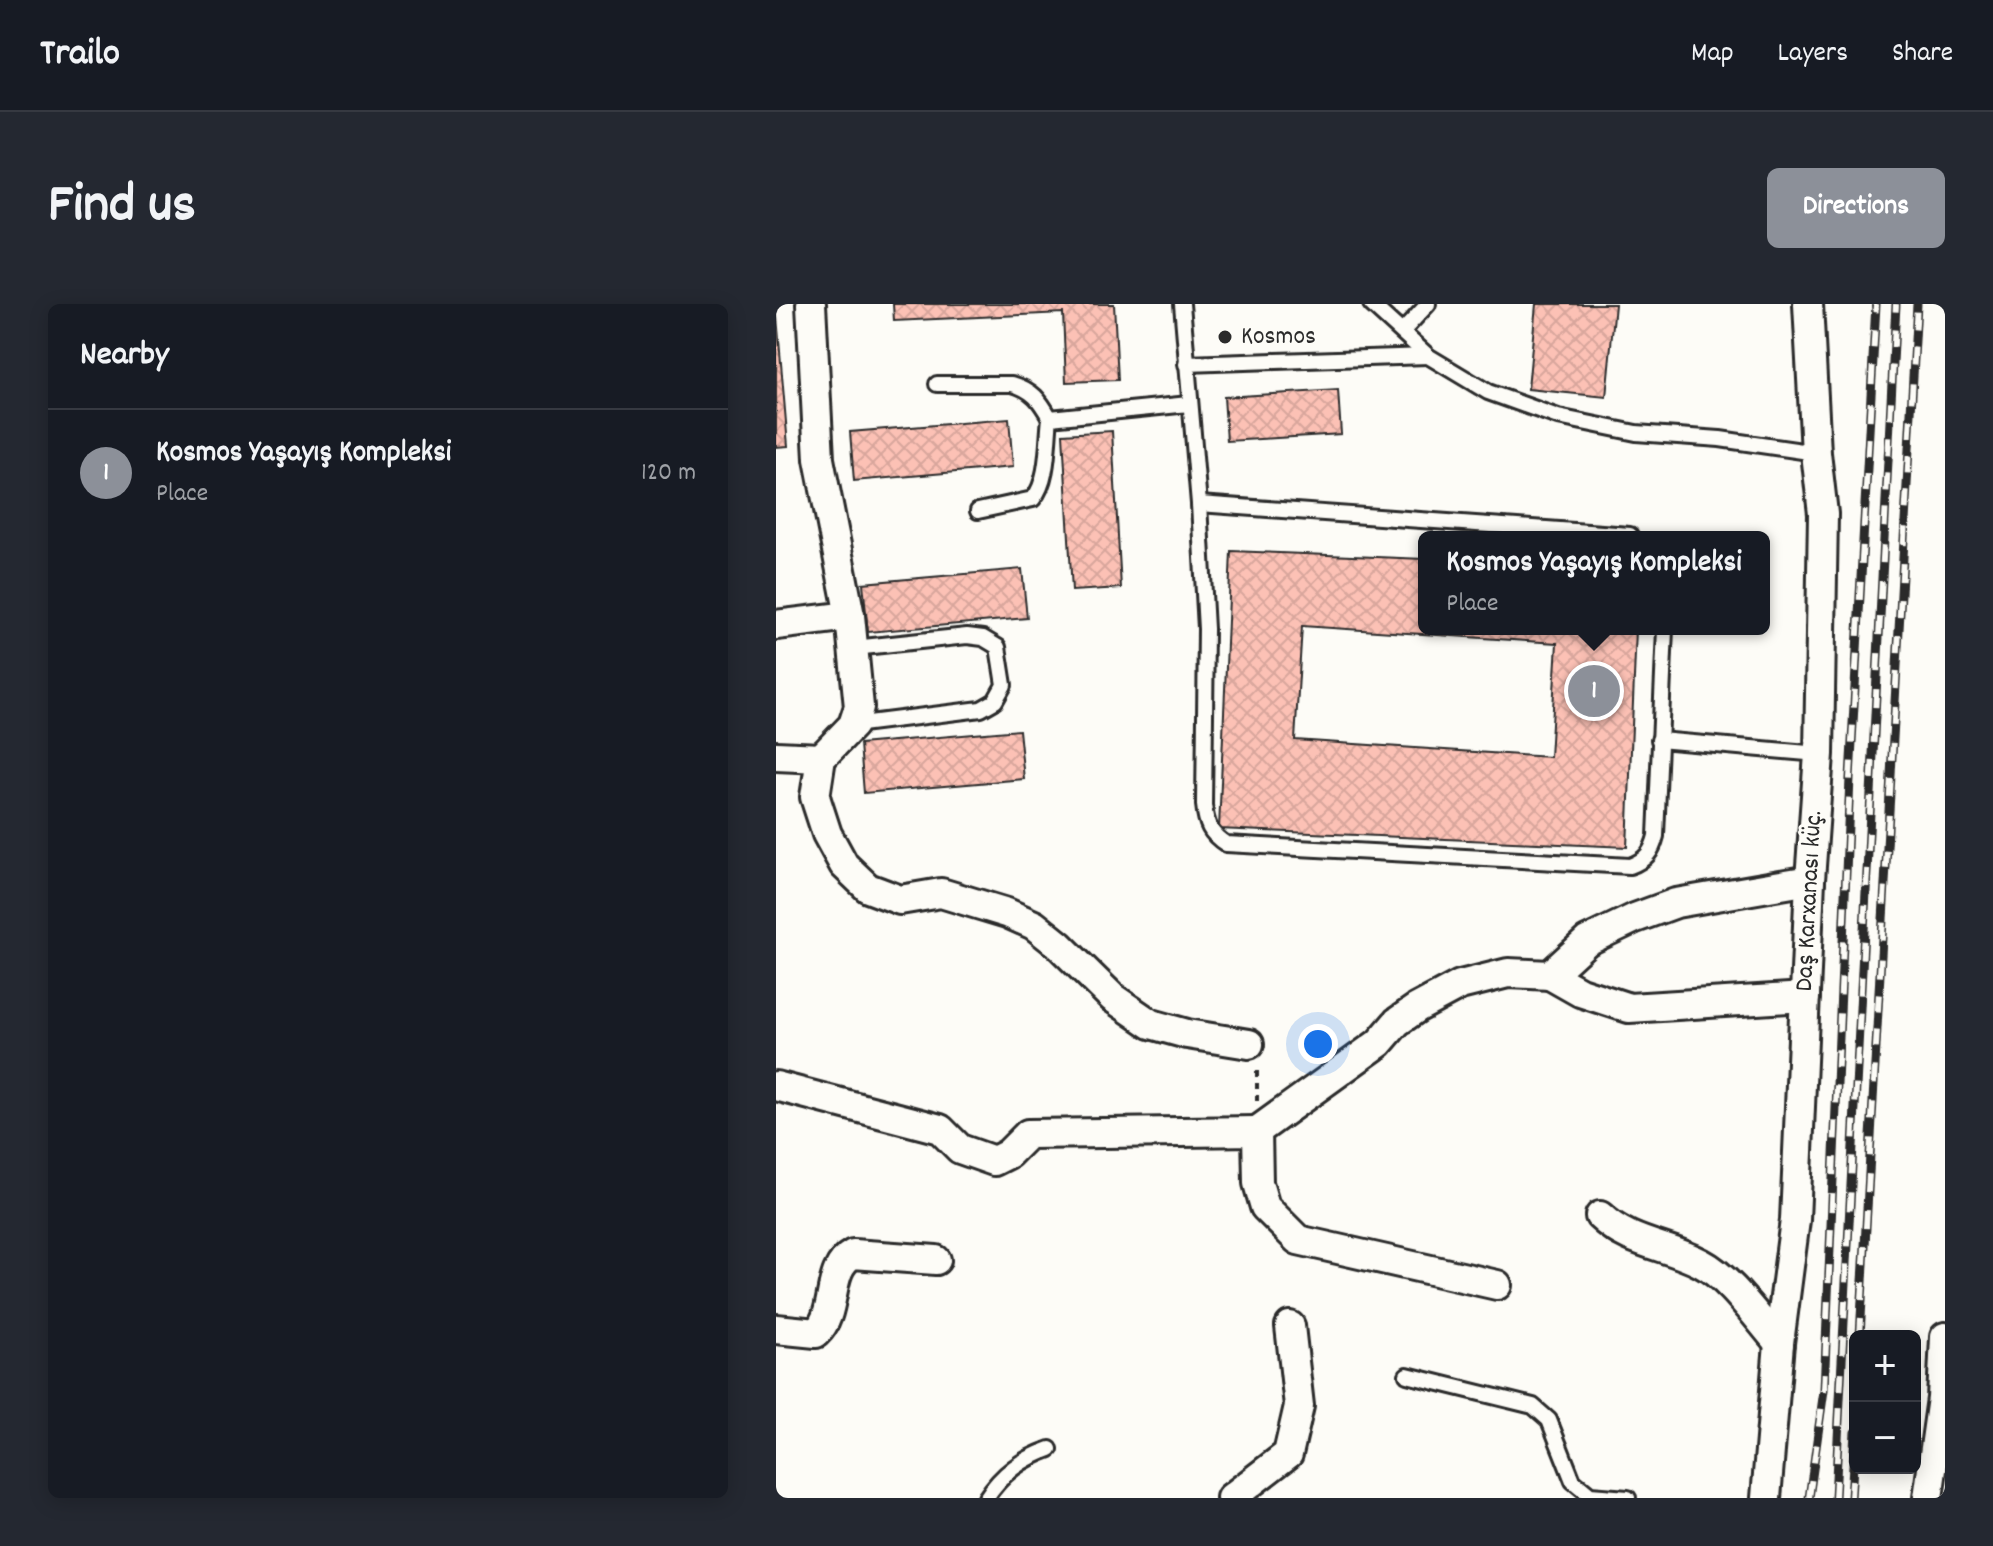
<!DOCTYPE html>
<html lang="en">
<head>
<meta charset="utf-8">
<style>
	:root { --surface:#171b24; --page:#242831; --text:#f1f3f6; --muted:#9ea1a6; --line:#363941; --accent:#8c9099 }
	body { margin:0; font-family:Dekko,sans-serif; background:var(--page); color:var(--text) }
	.controls { position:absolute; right:24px; bottom:24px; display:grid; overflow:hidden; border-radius:12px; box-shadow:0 4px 20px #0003 }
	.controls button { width:72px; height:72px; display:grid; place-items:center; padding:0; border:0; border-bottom:2px solid var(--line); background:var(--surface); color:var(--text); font:40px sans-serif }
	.you { position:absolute; left:542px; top:740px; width:28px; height:28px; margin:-20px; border:6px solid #fff; border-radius:50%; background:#1a73e8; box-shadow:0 0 0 12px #1a73e833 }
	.badge { display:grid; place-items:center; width:52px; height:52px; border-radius:50%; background:var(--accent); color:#fff; font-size:26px; font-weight:700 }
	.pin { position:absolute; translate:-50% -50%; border:4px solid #fff; box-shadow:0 2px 8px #0006 }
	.popup { position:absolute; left:642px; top:227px; width:352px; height:104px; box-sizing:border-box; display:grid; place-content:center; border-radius:12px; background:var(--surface); filter:drop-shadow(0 2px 6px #0005); font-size:26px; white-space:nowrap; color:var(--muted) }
	.popup b { font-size:30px; color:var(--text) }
	.popup::after { content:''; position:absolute; left:50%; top:100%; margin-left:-16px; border:16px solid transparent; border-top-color:var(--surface) }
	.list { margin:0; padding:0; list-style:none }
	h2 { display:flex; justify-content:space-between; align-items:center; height:104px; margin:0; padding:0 32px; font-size:34px }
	h2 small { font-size:26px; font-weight:400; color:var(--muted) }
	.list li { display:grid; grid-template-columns:52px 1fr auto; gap:24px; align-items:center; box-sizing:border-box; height:128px; padding:0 32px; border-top:2px solid var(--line) }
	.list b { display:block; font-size:30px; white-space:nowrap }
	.list p { margin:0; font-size:26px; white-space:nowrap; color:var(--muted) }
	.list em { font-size:26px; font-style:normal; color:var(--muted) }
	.map { position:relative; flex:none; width:1169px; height:1194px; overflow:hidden; border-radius:12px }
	header { display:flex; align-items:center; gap:48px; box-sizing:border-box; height:112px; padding:0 40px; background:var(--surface); border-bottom:2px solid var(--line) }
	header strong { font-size:38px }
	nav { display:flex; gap:44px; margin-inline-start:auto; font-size:28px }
	.intro { display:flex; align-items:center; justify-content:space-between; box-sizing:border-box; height:192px; padding:0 48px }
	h1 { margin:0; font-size:56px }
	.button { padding:20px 36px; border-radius:12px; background:var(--accent); color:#fff; font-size:28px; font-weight:700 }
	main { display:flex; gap:48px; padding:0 48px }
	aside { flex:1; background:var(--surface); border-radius:12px; box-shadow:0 4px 20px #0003 }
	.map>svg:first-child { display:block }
	.building { fill:url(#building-cross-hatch); stroke:#2b2b2b; stroke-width:2; fill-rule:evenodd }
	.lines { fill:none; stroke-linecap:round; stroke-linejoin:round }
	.service-casing { stroke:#2b2b2b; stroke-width:20 }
	.minor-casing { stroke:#2b2b2b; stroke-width:34 }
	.path { stroke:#2b2b2b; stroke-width:4; stroke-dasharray:6 6; stroke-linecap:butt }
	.service { stroke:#fdfcf7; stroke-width:14 }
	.minor { stroke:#fdfcf7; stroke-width:28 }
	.rail-casing { stroke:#2b2b2b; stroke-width:9 }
	.rail { stroke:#fdfcf7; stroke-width:6; stroke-dasharray:18; stroke-linecap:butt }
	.poi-dot { fill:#2b2b2b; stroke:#fdfcf7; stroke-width:3 }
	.labels { text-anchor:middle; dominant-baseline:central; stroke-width:6; stroke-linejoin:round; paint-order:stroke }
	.poi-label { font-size:26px; fill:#2b2b2b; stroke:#fdfcf7; text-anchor:start }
	.street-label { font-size:26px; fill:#2b2b2b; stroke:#fdfcf7 }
</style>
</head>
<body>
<header>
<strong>Trailo</strong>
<nav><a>Map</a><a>Layers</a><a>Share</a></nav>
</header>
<div class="intro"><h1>Find us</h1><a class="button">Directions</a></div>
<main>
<aside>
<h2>Nearby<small></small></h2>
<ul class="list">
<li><span class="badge">1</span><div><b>Kosmos Yaşayış Kompleksi</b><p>Place</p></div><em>120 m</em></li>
</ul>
</aside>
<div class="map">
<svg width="1169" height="1194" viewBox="0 0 1169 1194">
	<defs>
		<pattern id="building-cross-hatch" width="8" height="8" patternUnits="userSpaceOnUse" patternTransform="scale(2)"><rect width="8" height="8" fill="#fcc1b5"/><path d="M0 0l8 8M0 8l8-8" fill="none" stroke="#d8a69c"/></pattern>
	</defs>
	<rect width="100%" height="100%" fill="#fdfcf7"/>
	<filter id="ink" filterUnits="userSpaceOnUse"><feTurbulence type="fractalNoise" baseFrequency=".0125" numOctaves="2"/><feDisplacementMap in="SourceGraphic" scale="16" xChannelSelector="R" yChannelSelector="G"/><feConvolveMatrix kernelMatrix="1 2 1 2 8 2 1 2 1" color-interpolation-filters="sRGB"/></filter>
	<g filter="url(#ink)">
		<g class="building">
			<path d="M0 0 12 142 0 143Z"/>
			<path d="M117 0H338L342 76 290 78 287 9 118 17Z"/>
			<path d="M760 0H839L830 93 752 85Z"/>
			<path d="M562 86 565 130 451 137 448 93Z"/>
			<path d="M233 115 237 163 78 177 74 128Z"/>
			<path d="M336 127 345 284 296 287 287 130Z"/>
			<path d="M455 247 648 255V325H860L851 543 443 525ZM526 322 781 339 774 453 519 436Z"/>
			<path d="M246 265 251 314 92 328 87 279Z"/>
			<path d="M243 426 248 475 88 489 84 440Z"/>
		</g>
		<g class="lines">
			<g class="service-casing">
				<g id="service">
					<path d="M406 0 423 200 430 325 428 501C430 520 434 530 450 540L854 562C870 556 876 548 880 532L889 325"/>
					<path d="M595 0 652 52 712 88 782 113 860 129 944 135 1040 149"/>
					<path d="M627 27 652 0"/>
					<path d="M410 60 652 52"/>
					<path d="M161 80H236C257 86 264 96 274 114"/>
					<path d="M423 200 854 231"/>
					<path d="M202 207 257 195C273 176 271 138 274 114L413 100"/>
					<path d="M77 421 205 405 219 397 228 381 222 343 207 334 191 332 78 344"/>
					<path d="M883 436 1043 450"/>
					<path d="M631 1071 757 1102 773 1116 797 1177 814 1191 852 1194"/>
					<path d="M210 1194C226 1169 246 1155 274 1145"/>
				</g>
			</g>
			<g class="minor-casing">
				<g id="minor">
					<path d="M35 0 43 155 74 312 83 403 77 421 45 454 39 493 51 530 68 561 92 584 124 596 165 589 231 609 258 621 283 641 337 694 375 720 411 730 473 740"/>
					<path d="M0 321 74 312"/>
					<path d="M0 452 45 454"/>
					<path d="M774 671 804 688 853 704 1029 693"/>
					<path d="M0 782 164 825 184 845 218 857 232 850 252 830 481 827 482 879 489 903 522 936 721 981"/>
					<path d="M481 827 603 739 621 718 641 704 684 681 732 669 774 671 811 637 859 614 900 599 1034 576"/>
					<path d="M824 912C853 940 891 941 925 959 954 974 981 1014 1003 1039"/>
					<path d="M0 1025 40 1029C63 1008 49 965 77 950L160 956"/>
					<path d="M455 1194 512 1150 523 1102 514 1022"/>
					<path d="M990 1194 1003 1039 1019 916 1034 576 1043 450 1047 210 1040 149 1032 0"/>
					<path d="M1152 1194 1166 1094 1169 1033"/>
				</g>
			</g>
			<path class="path" d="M481 797V762"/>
			<use href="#service" class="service"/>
			<use href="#minor" class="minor"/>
			<g class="rail-casing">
				<g id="rail">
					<path d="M1084 1032 1141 0"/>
					<path d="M1033 1194 1048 1086 1074 474 1100 0"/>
					<path d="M1059 1194 1120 0"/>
					<path d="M1075 1194 1079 1128"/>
				</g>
			</g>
			<use href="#rail" class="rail"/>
		</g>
	</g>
	<circle class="poi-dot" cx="449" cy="33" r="8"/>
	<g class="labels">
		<g class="poi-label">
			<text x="465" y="33">Kosmos</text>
		</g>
		<g class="street-label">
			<text transform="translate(1034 597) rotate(-87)">Daş Karxanası küç.</text>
		</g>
	</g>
</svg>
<div class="controls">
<button>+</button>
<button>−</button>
</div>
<div class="you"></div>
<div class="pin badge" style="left:818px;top:387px">1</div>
<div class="popup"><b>Kosmos Yaşayış Kompleksi</b>Place</div>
</div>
</main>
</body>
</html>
